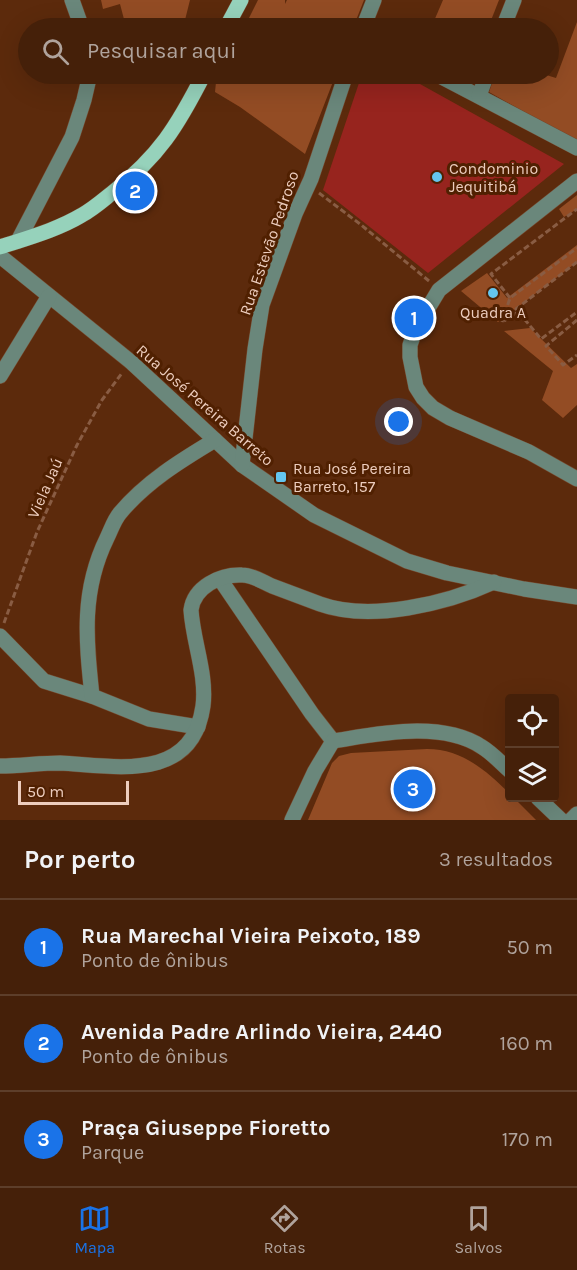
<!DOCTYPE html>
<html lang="pt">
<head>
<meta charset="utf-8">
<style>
	:root { --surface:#452009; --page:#4f2d17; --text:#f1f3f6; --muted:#b0a39c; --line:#5d3e2a; --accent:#1a73e8 }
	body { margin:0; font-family:Karla,sans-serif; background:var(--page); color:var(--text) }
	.controls { position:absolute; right:18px; bottom:18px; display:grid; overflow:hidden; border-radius:6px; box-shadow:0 6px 24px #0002 }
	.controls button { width:54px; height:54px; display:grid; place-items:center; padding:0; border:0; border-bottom:2px solid var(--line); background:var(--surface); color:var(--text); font:30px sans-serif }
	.scale { position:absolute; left:18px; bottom:15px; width:111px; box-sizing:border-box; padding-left:6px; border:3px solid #edcdbe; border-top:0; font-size:16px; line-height:21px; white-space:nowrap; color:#edcdbe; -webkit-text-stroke:4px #502001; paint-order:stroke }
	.you { position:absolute; left:399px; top:422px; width:21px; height:21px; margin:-15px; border:4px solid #fff; border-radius:50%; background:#1a73e8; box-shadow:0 0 0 9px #1a73e833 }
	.badge { display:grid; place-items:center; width:39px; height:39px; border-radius:50%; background:var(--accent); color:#fff; font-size:20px; font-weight:700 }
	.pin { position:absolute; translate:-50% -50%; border:3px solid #fff; box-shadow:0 2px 6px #0006 }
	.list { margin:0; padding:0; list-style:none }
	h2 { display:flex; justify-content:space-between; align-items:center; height:78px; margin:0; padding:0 24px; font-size:26px }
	h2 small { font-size:20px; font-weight:400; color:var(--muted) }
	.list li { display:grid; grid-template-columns:39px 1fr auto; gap:18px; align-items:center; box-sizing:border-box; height:96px; padding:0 24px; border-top:2px solid var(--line) }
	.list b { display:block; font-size:22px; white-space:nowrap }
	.list p { margin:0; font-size:20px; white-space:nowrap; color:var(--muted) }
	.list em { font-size:20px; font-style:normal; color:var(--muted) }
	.icon { flex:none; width:33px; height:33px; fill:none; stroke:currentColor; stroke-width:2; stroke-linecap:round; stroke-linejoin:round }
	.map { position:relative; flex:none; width:577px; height:820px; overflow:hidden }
	.search { position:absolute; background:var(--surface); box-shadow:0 6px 24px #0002; left:18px; right:18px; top:18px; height:66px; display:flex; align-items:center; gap:15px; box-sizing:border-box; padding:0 21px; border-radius:33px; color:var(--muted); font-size:22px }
	.sheet { height:366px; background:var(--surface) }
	nav { display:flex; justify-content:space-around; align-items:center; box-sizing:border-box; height:84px; border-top:2px solid var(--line); background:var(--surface); font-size:16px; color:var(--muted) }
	nav a { display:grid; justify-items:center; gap:3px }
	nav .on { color:var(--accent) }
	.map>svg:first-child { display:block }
	.green { fill:#934c24 }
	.building { fill:#97241e }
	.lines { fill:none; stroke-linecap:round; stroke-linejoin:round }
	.minor-casing { stroke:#76472c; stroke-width:16 }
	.major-casing { stroke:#76472c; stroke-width:16 }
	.path { stroke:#895c43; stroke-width:3; stroke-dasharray:6 3; stroke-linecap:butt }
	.minor { stroke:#6a877b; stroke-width:15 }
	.major { stroke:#96d2bb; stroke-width:15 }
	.poi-dot { fill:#64c5ee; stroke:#502001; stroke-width:2 }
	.labels { text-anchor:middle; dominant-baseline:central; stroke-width:6; stroke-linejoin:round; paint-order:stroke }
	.poi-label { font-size:16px; fill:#edcdbe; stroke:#502001; text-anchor:start }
	.street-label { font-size:16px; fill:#edcdbe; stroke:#502001 }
</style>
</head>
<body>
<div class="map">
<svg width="577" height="820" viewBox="0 0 577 820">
	<rect width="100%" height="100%" fill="#5c2a0c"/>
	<g class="green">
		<path d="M101 0H190L183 28H150L125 23 120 4 103 9Z"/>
		<path d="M258 0H285V4L287 0H364L353 28H244Z"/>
		<path d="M443 0H499L488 28H431Z"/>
		<path d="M577 22V142L489 92 495 74H543L556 78Z"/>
		<path d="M221 74H336L305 154 240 107 215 92 216 82Z"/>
		<path d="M577 195V209L564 217 559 209Z"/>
		<path d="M577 245V262L498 322 461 291 487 273 507 298Z"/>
		<path d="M530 328 571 368 577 364V405L563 418 542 400 553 371 504 331Z"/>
		<path d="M427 749C461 749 486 770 509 793L510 798H514L536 820H308L332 763 339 756 351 753Z"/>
	</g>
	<path class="building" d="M362 74H402L564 164 428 273 323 190Z"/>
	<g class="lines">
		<g class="minor-casing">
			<g id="minor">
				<path d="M72 0 82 28"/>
				<path d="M363 28 374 0"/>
				<path d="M503 28 514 0"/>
				<path d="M436 74 577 148"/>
				<path d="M479 96 487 74"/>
				<path d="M577 181 439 290 416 328 410 345V357L416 387 423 398 433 408 450 418 529 452 577 479"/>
				<path d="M18 241 72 137 84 100 90 74"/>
				<path d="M0 256 131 362 242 465 314 515 407 561 447 573 524 589 577 597"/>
				<path d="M0 376 49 296"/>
				<path d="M242 465 255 349 262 305 295 214 311 179 346 74"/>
				<path d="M220 579 312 714 333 741"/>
				<path d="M0 636 44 681 92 696"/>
				<path d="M198 727 149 719 92 696C86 639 81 591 107 538 111 530 114 520 120 513 146 482 180 461 215 440"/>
				<path d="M333 741C378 734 441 720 482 747 492 753 501 763 510 771"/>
				<path d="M0 766C20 766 40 763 60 763 116 766 192 783 203 706 207 674 193 642 191 610 194 587 220 574 242 575 253 575 263 582 272 586 288 592 304 598 320 604 370 622 446 604 494 582"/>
				<path d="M538 798 561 820"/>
				<path d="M292 820 315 771 333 741"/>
				<path d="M571 820 577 814"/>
			</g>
		</g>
		<g class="major-casing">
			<g id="major">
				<path d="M226 28 241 0"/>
				<path d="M0 247C27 238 57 230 82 215 93 209 102 201 112 193 159 156 177 127 204 74"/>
			</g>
		</g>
		<g class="path">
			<path d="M319 193 360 224 429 281"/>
			<path d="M577 262 516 309 541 339 577 312"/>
			<path d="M510 298 491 274 577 209"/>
			<path d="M577 320 546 346 563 365 577 355"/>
			<path d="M504 321 518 312"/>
			<path d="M502 322 510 298 577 248"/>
			<path d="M4 623 37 532 77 445 102 400 122 373"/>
		</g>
		<use href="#minor" class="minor"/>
		<use href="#major" class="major"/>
	</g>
	<g class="poi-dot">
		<circle cx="437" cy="177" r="6"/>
		<circle cx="493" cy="293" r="6"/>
		<rect x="275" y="471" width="12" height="12" rx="3"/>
	</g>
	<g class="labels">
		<g class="poi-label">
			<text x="449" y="168">Condominio<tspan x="449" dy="18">Jequitibá</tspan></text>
			<text x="493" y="312" text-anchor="middle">Quadra A</text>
			<text x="293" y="468">Rua José Pereira<tspan x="293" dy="18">Barreto, 157</tspan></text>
		</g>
		<g class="street-label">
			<text transform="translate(269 243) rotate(-71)">Rua Estevão Pedroso</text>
			<text transform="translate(205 405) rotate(41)">Rua José Pereira Barreto</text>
			<text transform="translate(45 488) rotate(-66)">Viela Jaú</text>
		</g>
	</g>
</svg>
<div class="controls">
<button><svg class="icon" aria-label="locate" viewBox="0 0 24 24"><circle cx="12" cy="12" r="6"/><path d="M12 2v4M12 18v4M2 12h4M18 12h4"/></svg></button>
<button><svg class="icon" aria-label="layers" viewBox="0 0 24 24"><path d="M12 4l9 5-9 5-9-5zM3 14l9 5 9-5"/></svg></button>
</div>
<div class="scale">50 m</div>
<div class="you"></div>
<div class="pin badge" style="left:414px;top:318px">1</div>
<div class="pin badge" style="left:135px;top:191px">2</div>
<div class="pin badge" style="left:413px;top:789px">3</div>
<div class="search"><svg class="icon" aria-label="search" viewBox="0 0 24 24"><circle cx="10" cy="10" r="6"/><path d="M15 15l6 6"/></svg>Pesquisar aqui</div>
</div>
<section class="sheet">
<h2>Por perto<small>3 resultados</small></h2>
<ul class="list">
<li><span class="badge">1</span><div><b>Rua Marechal Vieira Peixoto, 189</b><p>Ponto de ônibus</p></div><em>50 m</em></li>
<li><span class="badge">2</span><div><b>Avenida Padre Arlindo Vieira, 2440</b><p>Ponto de ônibus</p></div><em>160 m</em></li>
<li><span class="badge">3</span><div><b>Praça Giuseppe Fioretto</b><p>Parque</p></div><em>170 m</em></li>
</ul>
</section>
<nav>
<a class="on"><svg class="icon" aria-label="map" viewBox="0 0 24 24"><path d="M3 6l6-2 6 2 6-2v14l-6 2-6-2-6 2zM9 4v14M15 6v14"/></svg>Mapa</a>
<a><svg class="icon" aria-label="directions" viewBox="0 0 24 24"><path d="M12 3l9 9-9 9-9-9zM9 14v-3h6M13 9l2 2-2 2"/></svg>Rotas</a>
<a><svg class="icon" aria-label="saved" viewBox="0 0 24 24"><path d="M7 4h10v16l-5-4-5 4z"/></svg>Salvos</a>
</nav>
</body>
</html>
